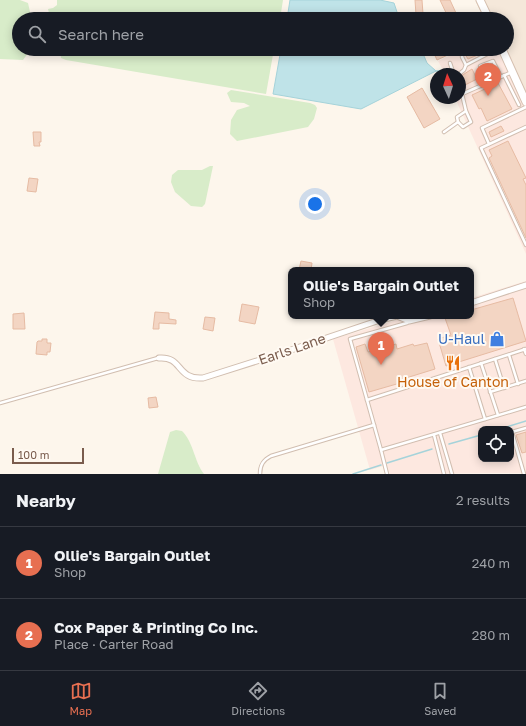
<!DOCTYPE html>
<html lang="en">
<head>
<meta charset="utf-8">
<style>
  body { margin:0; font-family:"Golos Text",sans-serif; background:#20242c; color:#f1f3f6 }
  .controls { position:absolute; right:12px; bottom:12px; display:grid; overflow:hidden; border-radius:8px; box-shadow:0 2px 10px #0003 }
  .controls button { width:36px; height:36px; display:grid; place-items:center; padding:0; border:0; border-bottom:1px solid #363941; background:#171b24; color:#f1f3f6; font:20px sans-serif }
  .compass { position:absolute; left:430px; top:68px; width:36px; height:36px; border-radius:50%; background:#171b24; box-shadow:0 2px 10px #0003; rotate:356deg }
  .scale { position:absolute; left:12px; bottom:10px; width:72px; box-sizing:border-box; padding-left:4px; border:2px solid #7a5c4d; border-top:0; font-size:11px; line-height:14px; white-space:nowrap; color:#7a5c4d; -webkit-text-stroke:3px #fffaf3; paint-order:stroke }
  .you { position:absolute; left:315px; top:204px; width:14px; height:14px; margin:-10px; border:3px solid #fff; border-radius:50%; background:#1a73e8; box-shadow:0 0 0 6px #1a73e833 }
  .badge { display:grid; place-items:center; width:26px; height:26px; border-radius:50%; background:#e76f51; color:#fff; font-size:13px; font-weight:700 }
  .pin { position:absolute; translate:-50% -33px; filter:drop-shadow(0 1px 2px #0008) }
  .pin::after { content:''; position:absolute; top:21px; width:14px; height:12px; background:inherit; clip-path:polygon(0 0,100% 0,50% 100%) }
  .popup { position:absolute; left:288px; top:267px; width:186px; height:52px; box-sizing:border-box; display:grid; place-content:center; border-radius:8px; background:#171b24; filter:drop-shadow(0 1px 3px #0005); font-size:13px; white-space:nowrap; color:#9ea1a6 }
  .popup b { font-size:15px; color:#f1f3f6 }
  .popup::after { content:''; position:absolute; left:50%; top:100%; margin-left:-8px; border:8px solid transparent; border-top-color:#171b24 }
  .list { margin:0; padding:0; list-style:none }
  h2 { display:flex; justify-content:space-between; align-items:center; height:52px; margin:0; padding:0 16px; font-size:17px }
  h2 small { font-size:13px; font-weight:400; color:#9ea1a6 }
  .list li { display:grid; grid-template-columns:26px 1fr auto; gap:12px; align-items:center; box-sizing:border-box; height:72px; padding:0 16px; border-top:1px solid #363941 }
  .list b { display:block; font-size:15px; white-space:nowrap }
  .list p { margin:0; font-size:13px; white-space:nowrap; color:#9ea1a6 }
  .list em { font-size:13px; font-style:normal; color:#9ea1a6 }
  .icon { flex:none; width:22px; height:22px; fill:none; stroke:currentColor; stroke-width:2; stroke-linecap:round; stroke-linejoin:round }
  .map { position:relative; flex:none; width:526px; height:474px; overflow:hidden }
  .search { position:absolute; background:#171b24; box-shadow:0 2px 10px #0003; left:12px; right:12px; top:12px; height:44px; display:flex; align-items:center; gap:10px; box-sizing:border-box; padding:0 14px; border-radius:22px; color:#9ea1a6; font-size:15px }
  .sheet { height:196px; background:#171b24 }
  nav { display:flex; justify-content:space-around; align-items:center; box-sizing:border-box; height:56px; border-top:1px solid #363941; background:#171b24; font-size:11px; color:#9ea1a6 }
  nav a { display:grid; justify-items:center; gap:2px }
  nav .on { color:#e76f51 }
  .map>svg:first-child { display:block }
  .residential { fill:#f5e8da }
  .commercial { fill:#fde8e0; fill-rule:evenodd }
  .green { fill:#d8ecc9 }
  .water { fill:#bfe3e8; stroke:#a5d3da }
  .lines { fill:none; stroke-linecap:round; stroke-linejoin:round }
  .stream { stroke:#a5d3da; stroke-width:1.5 }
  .building { fill:#f3d5c3; stroke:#e6bba3 }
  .lane-casing { stroke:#d1beb0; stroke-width:4.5 }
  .street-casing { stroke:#d1beb0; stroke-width:7 }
  .secondary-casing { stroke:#d6c0b0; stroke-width:9 }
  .lane { stroke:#fff; stroke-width:2.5 }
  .street { stroke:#fff; stroke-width:5 }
  .secondary { stroke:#fff; stroke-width:7 }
  .labels { text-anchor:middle; stroke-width:4; stroke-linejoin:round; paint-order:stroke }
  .shop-label { font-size:14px; fill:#366cbe; stroke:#fffaf3; text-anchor:end }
  .street-label { font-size:14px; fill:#7a5c4d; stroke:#fffaf3 }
  .food-label { font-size:14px; fill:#c56008; stroke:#fffaf3 }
</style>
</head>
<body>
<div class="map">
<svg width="526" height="474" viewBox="0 0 526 474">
  <rect width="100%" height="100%" fill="#fdf6ec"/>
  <path class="residential" d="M 475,0 L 526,0 L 526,106 L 499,49 L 507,49 L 507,19 L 484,19 Z"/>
  <g class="commercial">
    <path d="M 461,49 L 497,49 L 526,110 L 526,254 L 455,98 L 460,98 L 460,74 L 445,74 L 438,61 L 461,50 Z"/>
    <path d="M 526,281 L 526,473 L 390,474 L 387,465 L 370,470 L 333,339 L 410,316 L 471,316 L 471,298 ZM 481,429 L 511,429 L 511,459 L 481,459 Z"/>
  </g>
  <g class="green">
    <path d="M 0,0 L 20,0 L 28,3 L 30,12 L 27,19 L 19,19 L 19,49 L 28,49 L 28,53 L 23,60 L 0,59 Z"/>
    <path d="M 57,0 L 283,0 L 280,19 L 58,19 L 57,17 L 49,13 L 48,9 L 53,8 L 57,5 Z"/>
    <path d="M 60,49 L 274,49 L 266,94 L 66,60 L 61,58 Z"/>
    <path d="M 231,90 L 310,103 L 315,105 L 317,108 L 314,119 L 308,127 L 237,141 L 230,134 L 231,120 L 237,110 L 250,106 L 244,103 L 231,102 L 227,93 Z"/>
    <path d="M 210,166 L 213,166 L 205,204 L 202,207 L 191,206 L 175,192 L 171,182 L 172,175 L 178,170 L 202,170 Z"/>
    <path d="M 176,430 L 182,431 C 194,443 194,461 204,474 L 158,474 L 170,432 Z"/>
  </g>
  <g class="water">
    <path d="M 290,0 L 380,0 L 394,3 L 398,15 L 405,13 L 408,15 L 409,19 L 287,19 Z"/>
    <path d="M 281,49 L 421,49 L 427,63 L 436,71 L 361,109 L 355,108 L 273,94 Z"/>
  </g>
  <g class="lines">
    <g class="stream">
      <path d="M 436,71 L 442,71"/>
      <path d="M 500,429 L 526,421"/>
      <path d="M 449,444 L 481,435"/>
      <path d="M 387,463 L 432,449"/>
      <path d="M 353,474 L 381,465"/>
    </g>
  </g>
  <g class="building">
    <path d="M 415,0 L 422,0 L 423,14 L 416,15 Z"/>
    <path d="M 440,0 L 450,0 L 456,13 L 448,17 Z"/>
    <path d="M 432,49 L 448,49 L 450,54 L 437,60 Z"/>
    <path d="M 467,49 L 483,49 L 485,52 L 468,59 L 465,54 L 469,53 Z"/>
    <path d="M 472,69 L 477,79 L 465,85 L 461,76 Z"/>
    <path d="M 498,83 L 512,109 L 487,121 L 481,108 L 479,109 L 472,95 Z"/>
    <path d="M 422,88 L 440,119 L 424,128 L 407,97 Z"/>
    <path d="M 501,126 L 504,131 L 491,137 L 489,132 Z"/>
    <path d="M 33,132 L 41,132 L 41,142 L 39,142 L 40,146 L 34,146 Z"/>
    <path d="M 508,141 L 526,178 L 523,179 L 526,185 L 526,238 L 489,158 L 492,156 L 489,150 Z"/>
    <path d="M 29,178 L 38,179 L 36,192 L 27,191 Z"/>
    <path d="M 301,261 L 312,263 L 311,270 L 299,270 Z"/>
    <path d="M 513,298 L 526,341 L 446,366 L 438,339 L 451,335 L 445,318 L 453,316 L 471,316 L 471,310 Z"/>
    <path d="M 242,304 L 259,307 L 255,324 L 239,321 Z"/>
    <path d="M 155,312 L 169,313 L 169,319 L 176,320 L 176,324 L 159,323 L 159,329 L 153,329 Z"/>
    <path d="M 24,313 L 25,329 L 13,329 L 13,314 Z"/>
    <path d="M 205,317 L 215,318 L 213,331 L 203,329 Z"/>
    <path d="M 42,339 L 47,339 L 47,343 L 51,343 L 50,352 L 47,352 L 47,355 L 36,354 L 37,342 L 38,341 L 42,341 Z"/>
    <path d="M 427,343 L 435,369 L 406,378 L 407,381 L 369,392 L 356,347 L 365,344 L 368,352 L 396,344 L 397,349 L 413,344 L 414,346 Z"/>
    <path d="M 156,397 L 158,407 L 149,408 L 148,398 Z"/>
    <path d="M 526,432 L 526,452 L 522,453 L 516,435 Z"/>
  </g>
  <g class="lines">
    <g class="lane-casing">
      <g id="lane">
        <path d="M 463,49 L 462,57 L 466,65 L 497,49"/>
        <path d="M 450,63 L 453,72 L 456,74"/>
        <path d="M 459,74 L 464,70 L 466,65"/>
        <path d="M 504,75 L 519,105"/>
        <path d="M 460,82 L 464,93"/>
        <path d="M 487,83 L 480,66 L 493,61 L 501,77"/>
        <path d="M 458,122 L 457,117 L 466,111"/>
        <path d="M 526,127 L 481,148 L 526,245"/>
        <path d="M 444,132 L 458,122 L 463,127 L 471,122 L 466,111 L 462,94 L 512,72"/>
        <path d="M 489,144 L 482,128 L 526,107"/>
        <path d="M 409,321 L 407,323 L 350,339 L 381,450 L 526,407"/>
        <path d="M 524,349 L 526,354"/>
        <path d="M 509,355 L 518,384"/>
        <path d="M 495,359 L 504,388"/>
        <path d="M 481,363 L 498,415"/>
        <path d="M 469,367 L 485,419"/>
        <path d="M 490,392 L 526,381"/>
        <path d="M 367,400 L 526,349"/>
        <path d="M 0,403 L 158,358"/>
        <path d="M 440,433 L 452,474"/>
        <path d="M 434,435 L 444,474"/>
        <path d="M 381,450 L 387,474"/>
        <path d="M 260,474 C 260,465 263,460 271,456 L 374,425"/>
        <path d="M 524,474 L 512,432 L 526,428"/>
      </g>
    </g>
    <g class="street-casing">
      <g id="street">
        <path d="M 471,303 L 526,285"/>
        <path d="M 159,358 C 183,356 176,380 203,378 L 282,353 L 380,320 L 397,316 L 409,321 L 430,316"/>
      </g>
    </g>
    <g class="secondary-casing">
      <g id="secondary">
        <path d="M 480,0 L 489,19"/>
        <path d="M 502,49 L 526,102"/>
      </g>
    </g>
    <use href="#lane" class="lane"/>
    <use href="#street" class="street"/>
    <use href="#secondary" class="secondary"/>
  </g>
  <defs>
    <g id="shop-bare" transform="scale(1.2)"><path d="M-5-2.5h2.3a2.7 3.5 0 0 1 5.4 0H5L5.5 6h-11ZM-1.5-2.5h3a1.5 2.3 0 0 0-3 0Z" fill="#3f7fe0" stroke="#fffaf3" stroke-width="2.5" paint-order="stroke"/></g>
    <g id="restaurant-bare" transform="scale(1.2)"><path d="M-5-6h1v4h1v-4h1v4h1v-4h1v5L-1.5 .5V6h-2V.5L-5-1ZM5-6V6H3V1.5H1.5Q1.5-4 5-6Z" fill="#e8710a" stroke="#fffaf3" stroke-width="2.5" paint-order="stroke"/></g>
  </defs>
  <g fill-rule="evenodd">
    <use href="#shop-bare" x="497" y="339"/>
    <use href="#restaurant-bare" x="453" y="363"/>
  </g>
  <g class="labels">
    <g class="shop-label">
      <text x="485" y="344">U-Haul</text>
    </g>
    <g class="street-label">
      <text transform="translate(292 349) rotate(-19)" y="5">Earls Lane</text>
    </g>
    <g class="food-label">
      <text x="453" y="387">House of Canton</text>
    </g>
  </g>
</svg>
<div class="controls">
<button><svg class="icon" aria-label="locate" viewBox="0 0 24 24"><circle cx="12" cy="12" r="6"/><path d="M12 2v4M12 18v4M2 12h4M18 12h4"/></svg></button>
</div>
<svg class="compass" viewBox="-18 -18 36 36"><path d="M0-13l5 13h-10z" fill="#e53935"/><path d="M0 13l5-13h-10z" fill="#9ea1a6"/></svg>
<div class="scale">100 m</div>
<div class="you"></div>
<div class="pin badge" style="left:381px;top:365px">1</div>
<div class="popup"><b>Ollie's Bargain Outlet</b>Shop</div>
<div class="pin badge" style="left:488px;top:96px">2</div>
<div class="search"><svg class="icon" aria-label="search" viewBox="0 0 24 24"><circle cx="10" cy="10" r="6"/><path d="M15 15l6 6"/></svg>Search here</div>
</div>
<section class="sheet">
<h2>Nearby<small>2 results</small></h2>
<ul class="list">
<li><span class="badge">1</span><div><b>Ollie's Bargain Outlet</b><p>Shop</p></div><em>240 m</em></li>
<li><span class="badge">2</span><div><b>Cox Paper &amp; Printing Co Inc.</b><p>Place · Carter Road</p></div><em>280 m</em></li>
</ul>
</section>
<nav>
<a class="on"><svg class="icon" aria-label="map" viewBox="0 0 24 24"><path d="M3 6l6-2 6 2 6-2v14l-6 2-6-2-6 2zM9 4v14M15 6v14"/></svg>Map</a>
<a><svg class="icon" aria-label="directions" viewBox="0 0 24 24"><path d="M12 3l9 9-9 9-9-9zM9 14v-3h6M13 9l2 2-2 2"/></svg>Directions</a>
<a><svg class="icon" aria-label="saved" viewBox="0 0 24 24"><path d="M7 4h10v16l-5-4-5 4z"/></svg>Saved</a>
</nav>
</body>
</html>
